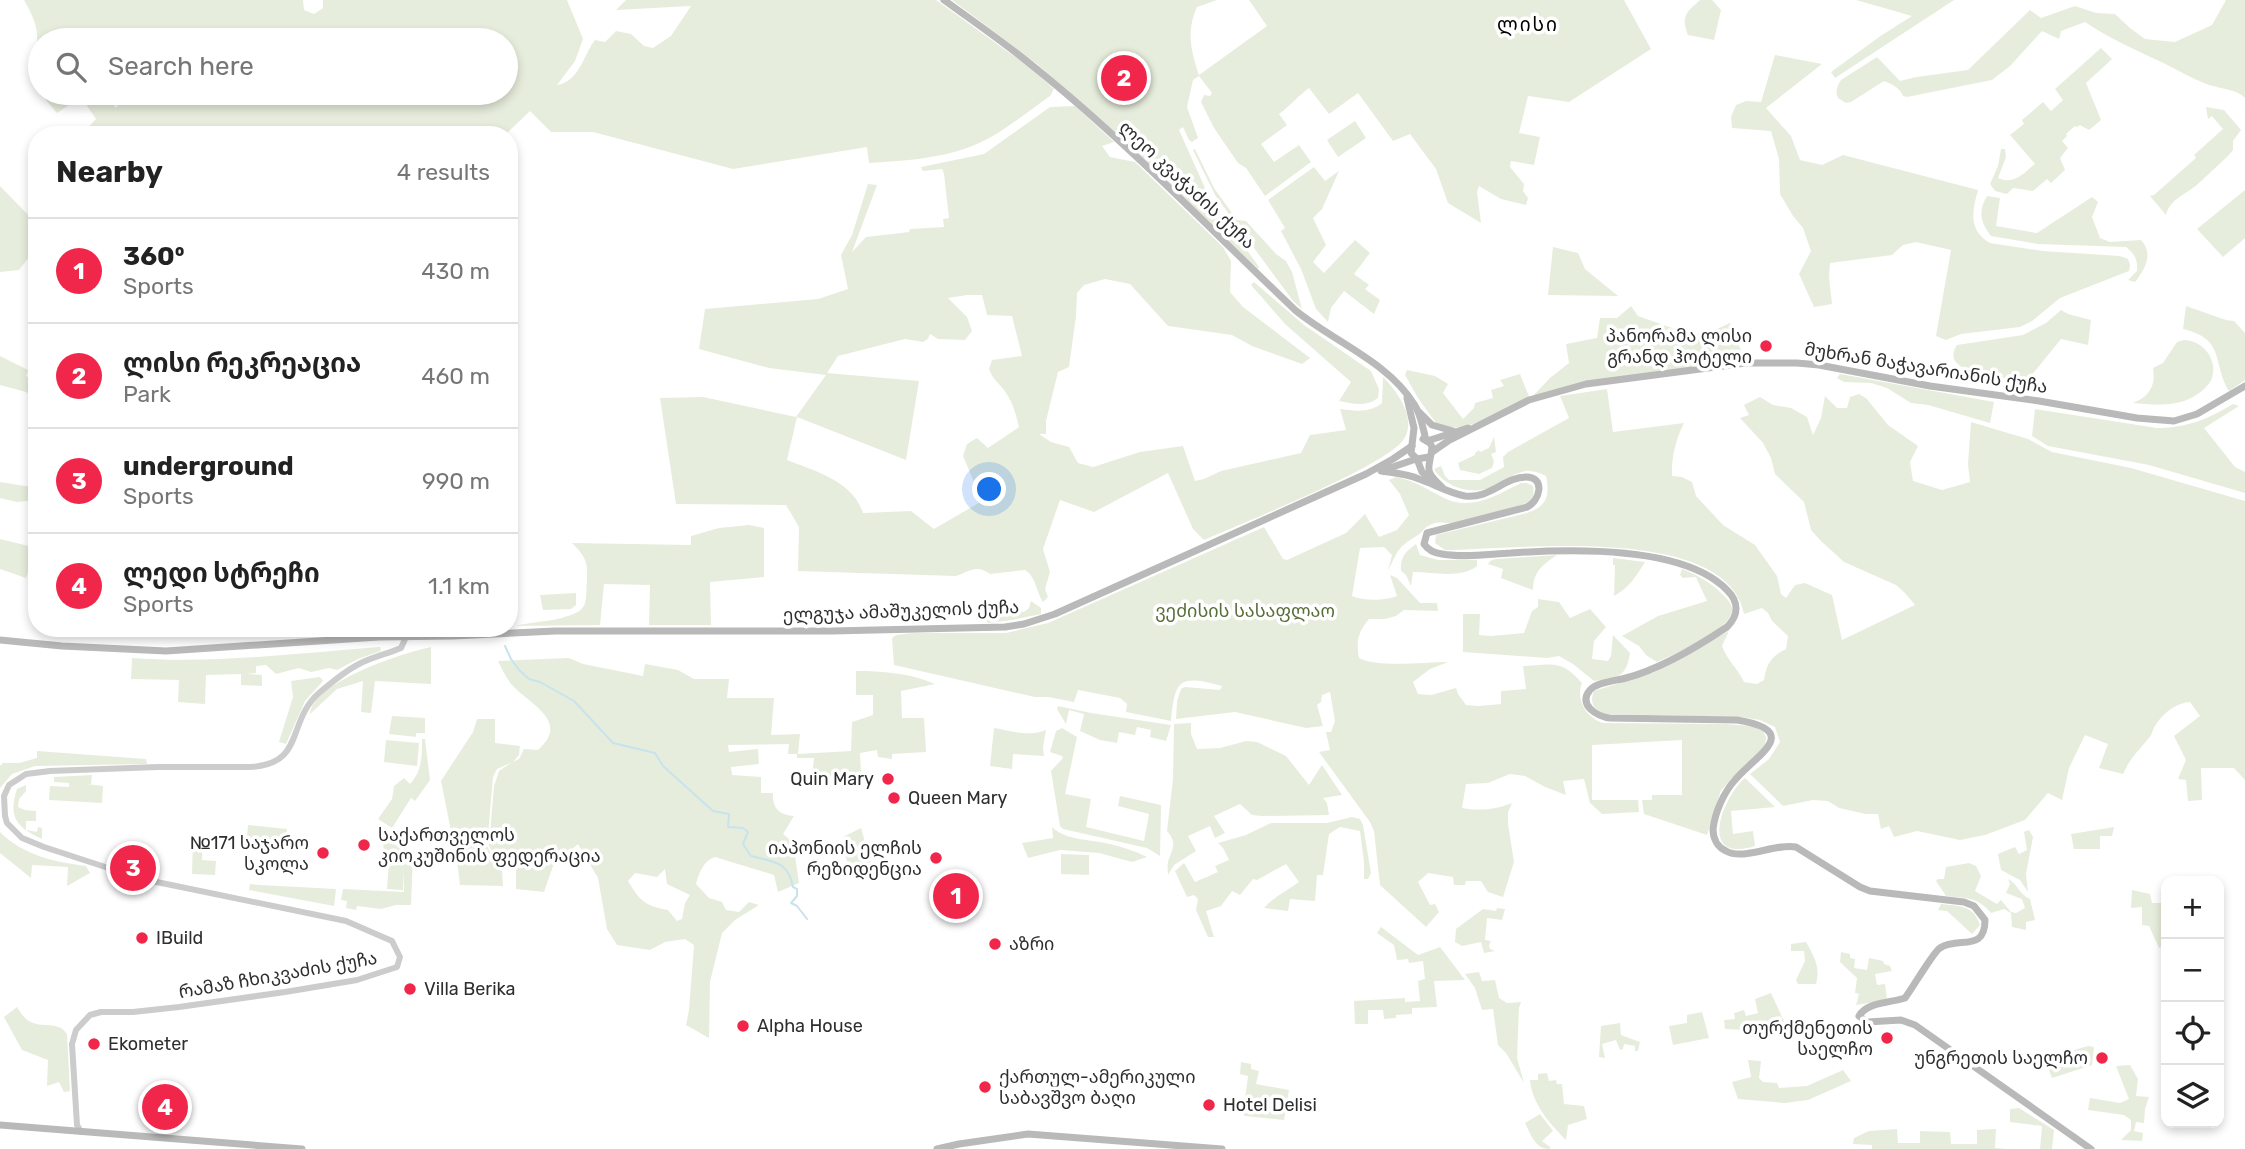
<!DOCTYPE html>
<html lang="en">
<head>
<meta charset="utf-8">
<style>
  body { margin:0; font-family:Rubik,"Noto Sans Georgian",sans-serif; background:#f2f2f2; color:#222 }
  .controls { position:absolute; right:21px; bottom:21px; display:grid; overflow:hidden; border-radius:14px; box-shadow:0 4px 10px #0003 }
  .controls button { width:63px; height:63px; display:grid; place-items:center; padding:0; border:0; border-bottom:2px solid #e0e0e0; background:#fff; color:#222; font:35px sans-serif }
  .you { position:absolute; left:990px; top:490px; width:24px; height:24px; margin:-18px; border:5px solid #fff; border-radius:50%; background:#1a73e8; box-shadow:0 0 0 10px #1a73e833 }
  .badge { display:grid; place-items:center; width:46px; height:46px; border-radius:50%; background:#f0274a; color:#fff; font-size:23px; font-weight:700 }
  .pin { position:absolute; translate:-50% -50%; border:4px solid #fff; box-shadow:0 2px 7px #0006 }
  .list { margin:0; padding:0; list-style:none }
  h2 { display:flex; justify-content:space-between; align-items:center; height:91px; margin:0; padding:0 28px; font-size:30px }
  h2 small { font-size:23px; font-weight:400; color:#767676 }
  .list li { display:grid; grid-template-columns:46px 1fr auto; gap:21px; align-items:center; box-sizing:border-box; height:105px; padding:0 28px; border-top:2px solid #e0e0e0 }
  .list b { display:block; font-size:26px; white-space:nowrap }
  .list p { margin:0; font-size:23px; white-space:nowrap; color:#767676 }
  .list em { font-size:23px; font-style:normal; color:#767676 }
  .icon { flex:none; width:38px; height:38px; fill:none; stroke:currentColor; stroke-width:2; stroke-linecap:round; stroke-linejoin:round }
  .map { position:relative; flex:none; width:2245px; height:1149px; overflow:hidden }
  .search { position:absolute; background:#fff; box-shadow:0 4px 10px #0003; left:28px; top:28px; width:490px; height:77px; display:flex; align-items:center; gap:18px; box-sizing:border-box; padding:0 24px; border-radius:38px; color:#767676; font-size:26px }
  .panel { position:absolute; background:#fff; box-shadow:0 4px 10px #0003; left:28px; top:126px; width:490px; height:511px; border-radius:28px }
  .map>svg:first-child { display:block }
  .green { fill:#e7eddc; fill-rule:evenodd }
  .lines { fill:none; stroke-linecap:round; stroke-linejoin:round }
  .stream { stroke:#c7e3ee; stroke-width:2 }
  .tertiary { stroke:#ccc; stroke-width:6 }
  .secondary { stroke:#b9b9b9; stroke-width:7 }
  .poi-dot { fill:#f0274a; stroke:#fff; stroke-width:2.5 }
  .labels { text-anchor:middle; stroke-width:7; stroke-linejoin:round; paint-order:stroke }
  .street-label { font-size:18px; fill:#2f2f2f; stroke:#fff }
  .poi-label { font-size:18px; fill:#2f2f2f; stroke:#fff; text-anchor:start }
  .park-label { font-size:18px; fill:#576e39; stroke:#fff }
  .neighbourhood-label { font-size:19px; letter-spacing:2px; fill:#000; stroke:#fff }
</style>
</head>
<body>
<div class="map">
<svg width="2245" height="1149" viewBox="0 0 2245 1149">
  <rect width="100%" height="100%" fill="#fff"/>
  <g class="green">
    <path d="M 24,0 L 303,0 L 304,10 L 314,14 L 323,8 L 323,0 L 567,0 L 583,39 L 575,61 L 557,85 C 579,82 584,54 595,40 L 605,42 L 616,31 L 631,34 L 644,46 L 653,48 L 671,36 L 691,6 L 616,10 L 626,0 L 936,0 L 1032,69 L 1054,89 L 1050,96 C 1024,114 997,138 967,148 C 936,159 901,161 869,163 L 867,147 L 733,169 L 593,132 L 551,132 L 530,111 L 505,135 L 81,135 L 96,119 L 81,97 L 57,113 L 46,100 L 45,93 L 110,93 L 115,108 L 118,106 L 112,93 L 506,93 L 506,40 L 40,40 L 40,70 L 36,72 C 36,37 43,33 24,0 Z"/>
    <path d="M 952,0 L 1217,0 L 1197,7 C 1186,31 1191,51 1199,75 L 1267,26 L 1249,0 L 1624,0 L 1651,49 L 1569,102 L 1528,96 L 1519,133 L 1540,137 L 1534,165 L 1511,161 L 1510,167 L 1524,184 L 1523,191 L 1528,198 L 1526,205 L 1501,199 L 1479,186 L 1477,192 L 1481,223 L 1448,203 L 1436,169 L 1410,134 L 1393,141 L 1358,93 L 1329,114 L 1309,88 C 1298,96 1291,105 1279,114 L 1287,125 L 1261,144 L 1274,162 L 1299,145 L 1311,162 L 1265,196 L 1246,168 L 1238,163 L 1214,128 L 1201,102 L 1204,95 L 1210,96 L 1212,93 L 1199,76 L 1193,80 L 1187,107 L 1198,138 L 1192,142 L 1189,140 L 1183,127 L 1179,130 L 1210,199 L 1259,267 L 1258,269 L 1082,103 L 1037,64 Z"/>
    <path d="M 1700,0 L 1712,0 L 1721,10 L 1714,40 L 1688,35 C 1681,15 1686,13 1700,0 Z"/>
    <path d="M 1856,0 L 1954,0 L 1835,78 L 1831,72 L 1882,35 L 1912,16 Z"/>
    <path d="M 2226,0 L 2245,0 L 2245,98 C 2237,89 2221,89 2209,85 C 2191,78 2176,69 2159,61 C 2133,49 2109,38 2085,22 L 2061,31 L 2059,39 L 2042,31 L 2010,66 L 1992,80 L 1907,97 L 1903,96 C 1900,88 1892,84 1884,81 L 1851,102 L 1846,103 L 1838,98 C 1835,92 1837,86 1841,80 L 1877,57 L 1900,81 L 1916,77 L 1968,70 L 2030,10 L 2041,18 L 2075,6 L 2096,13 L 2115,14 L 2130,28 L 2145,39 L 2175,42 L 2212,25 Z"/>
    <path d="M 2101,48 L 2112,59 L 2086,83 L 2101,120 L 2089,130 L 2080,125 L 2077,127 L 2075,126 L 2066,134 L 2067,136 L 2062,141 L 2068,148 L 2060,158 L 2065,170 L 2051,183 L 2047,179 L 2033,191 L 2013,188 L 2007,194 L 1995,191 L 1990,184 L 1998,166 L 2001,149 L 2005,149 L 2006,157 L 1998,178 C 2014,185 2023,174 2035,164 L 2010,135 L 2024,124 L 2022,120 L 2043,102 L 2051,111 L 2063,100 L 2055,89 Z"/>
    <path d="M 1775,55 L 1822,64 L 1766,108 L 1791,136 L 1800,160 L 1822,165 L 1843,155 L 1978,190 C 1972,212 1968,230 1990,243 L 2043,251 L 2120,256 L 2128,259 L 2130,265 L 2129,271 L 2060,298 L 2032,321 L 2020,327 L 1961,334 L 1946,340 L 1936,336 L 1951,250 L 1916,242 L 1903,245 L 1892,255 L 1830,263 L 1829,277 L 1832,304 L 1814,307 L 1799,274 L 1811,251 L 1803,228 L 1793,216 L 1780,194 L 1779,159 L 1771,131 L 1732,128 L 1731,117 L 1736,105 L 1746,101 L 1761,102 Z"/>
    <path d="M 1075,106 L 1114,142 L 1102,146 L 1110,157 L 1135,162 L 1223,247 L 1231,261 L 1230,292 L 1243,307 L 1310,358 L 1302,364 L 1252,346 L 1232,335 L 1168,326 L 1130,284 L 1105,279 L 1084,285 L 1077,293 L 1076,316 L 1069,367 L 1058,372 L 1046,421 L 1046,434 L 1039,434 L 1051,442 L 1069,447 L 1078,463 L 1093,467 L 1140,452 L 1183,446 L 1195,481 L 1204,479 L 1221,471 L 1301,453 L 1310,435 L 1346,430 L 1340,409 C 1355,411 1370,413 1382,403 L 1383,377 C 1397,391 1417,418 1404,439 C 1387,466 1240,524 1204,540 L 1193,529 L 1168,473 L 1094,512 L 1060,500 L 1043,549 L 1050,572 L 1045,589 L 1048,597 L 1043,602 C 1036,591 1036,577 1025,570 L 990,574 C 977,564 970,571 956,576 L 798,571 L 799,527 L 786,505 L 676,504 L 660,398 L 703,397 L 796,417 L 826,375 L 769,368 L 699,349 L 705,309 L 818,299 L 848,289 L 841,255 L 852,235 L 868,184 L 877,185 L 852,252 L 866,237 L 909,232 L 910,229 L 944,227 L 943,219 L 949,218 L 944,174 L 942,169 L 923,171 L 921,167 L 984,154 L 1050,107 ZM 967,295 L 982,295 L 987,315 L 1012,316 L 1022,356 L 992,360 L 989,369 C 994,382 999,382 1006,393 C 1013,403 1016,415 1019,427 L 988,448 L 977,438 L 967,444 L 963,456 L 982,501 L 934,529 L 911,511 L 863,513 C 853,481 815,471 787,460 L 797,417 L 906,460 L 919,381 L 827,373 L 838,356 L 905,339 L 923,342 L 928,339 L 930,334 L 938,339 L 965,340 L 972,331 L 967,317 L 948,298 Z"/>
    <path d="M 2206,107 L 2224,110 L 2241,130 L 2233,141 L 2233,150 L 2229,155 C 2219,164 2209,174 2199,183 C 2188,194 2170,198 2166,215 L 2150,196 L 2154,195 L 2196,158 L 2194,155 L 2223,129 L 2212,116 L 2208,119 Z"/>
    <path d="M 1355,121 L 1366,138 L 1338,157 L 1327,140 Z"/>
    <path d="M 1195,149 L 1214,188 L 1237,220 L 1246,221 L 1276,254 L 1286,261 L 1292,272 L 1302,309 L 1293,301 L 1215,195 L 1193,150 Z"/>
    <path d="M 1314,167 L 1325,181 L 1339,171 L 1322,209 L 1313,218 L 1326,245 L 1313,262 L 1324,273 L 1355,240 L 1370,253 L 1354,274 L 1369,285 L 1365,289 L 1380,300 L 1374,314 L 1344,291 L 1331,308 L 1328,322 L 1316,309 L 1301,269 L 1281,231 L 1285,228 L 1268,200 Z"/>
    <path d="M 0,186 L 37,224 L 37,247 L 19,270 L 0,272 Z"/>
    <path d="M 2245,190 L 2245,238 L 2223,257 L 2197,229 Z"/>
    <path d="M 1987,196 L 2000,198 L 1996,226 L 2037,233 L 2092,197 L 2098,202 L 2092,217 L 2100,238 L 2110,242 L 2141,240 C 2154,254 2145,269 2135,282 L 2128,280 L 2137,271 C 2138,260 2135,254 2126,247 L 2038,244 L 1991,236 C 1980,222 1978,211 1987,196 Z"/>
    <path d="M 1553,247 L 1578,253 L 1585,269 L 1618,296 L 1548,295 Z"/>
    <path d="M 1254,282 L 1304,325 L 1371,371 L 1379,389 L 1378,398 C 1366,407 1353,404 1339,401 L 1351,382 L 1285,324 L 1251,285 Z"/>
    <path d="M 1631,306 L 1638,316 L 1689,334 L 1708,333 L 1730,323 L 1746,363 C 1675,372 1597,375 1529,400 C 1498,411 1474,432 1439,427 L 1418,398 L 1405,375 L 1407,370 L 1435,376 L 1448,384 L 1443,393 L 1463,419 L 1474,408 L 1475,403 L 1493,398 L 1491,390 L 1504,386 L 1500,380 L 1520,374 L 1530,399 L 1550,378 L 1569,363 L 1566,344 L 1597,338 L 1600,318 L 1617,318 Z"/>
    <path d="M 2186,306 L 2226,320 L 2234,321 L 2245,333 L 2245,380 L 2229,391 C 2212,363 2226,339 2183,329 Z"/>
    <path d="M 2061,310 L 2068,314 L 2091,320 L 2088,345 L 2061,339 L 2023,386 L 2022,394 L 2020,381 C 2005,376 1937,375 1957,345 L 2023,335 L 2046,323 Z"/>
    <path d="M 2184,340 C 2203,340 2218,360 2212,378 C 2210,385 2199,394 2193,397 C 2175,407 2152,405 2133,403 C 2149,397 2156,386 2153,368 L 2163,363 L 2177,342 Z"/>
    <path d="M 0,356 L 28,370 L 26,376 L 37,383 L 37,401 L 26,392 L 0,385 Z"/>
    <path d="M 1840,374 L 1994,402 L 1990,423 L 1928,405 L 1911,403 L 1887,388 L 1871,383 L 1844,382 L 1837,378 Z"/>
    <path d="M 1607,389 L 1613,432 L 1684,423 C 1676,439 1671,458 1672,476 L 1682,477 L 1692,482 L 1696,496 L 1723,525 L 1755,545 L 1777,576 L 1781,594 L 1786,598 L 1795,585 L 1805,583 L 1832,595 L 1842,640 L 1915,605 L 1905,593 L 1896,585 L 1844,562 L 1821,541 L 1811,530 L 1804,502 L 1775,474 L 1771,458 L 1763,443 L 1740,418 L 1749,415 L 1744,405 L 1760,397 L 1773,405 L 1791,408 L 1807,417 L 1813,435 L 1821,418 L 1825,396 L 1837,408 L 1847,408 L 1850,397 L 1859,394 L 1866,398 L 1888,425 L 1918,446 L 1910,462 L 1913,481 L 1942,490 L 1970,482 L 1968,464 L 1971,422 L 2028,439 L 2052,452 L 2131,468 L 2245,501 L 2245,780 L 2234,768 L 2201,768 L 2202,800 L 2188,801 L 2186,780 L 2178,779 L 2186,760 L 2174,736 L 2200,716 L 2190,702 C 2175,703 2161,715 2154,728 C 2152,731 2152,735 2149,738 C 2137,753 2132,755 2123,774 L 2099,768 L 2108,744 L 2085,735 L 2069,768 L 2062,800 L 2048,793 L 2025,820 L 1985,835 L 1960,840 L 1917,831 L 1894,837 L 1889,826 L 1881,829 L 1878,814 L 1866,814 L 1839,808 L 1828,801 L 1813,800 L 1783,806 L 1750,774 L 1769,759 L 1780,742 L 1775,727 L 1760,720 L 1741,717 L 1605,714 C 1594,710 1589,703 1594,691 L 1655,672 L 1729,631 L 1722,646 C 1727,660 1738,669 1744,682 L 1757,684 L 1764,680 C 1766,665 1771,656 1786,649 L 1788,636 L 1772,621 L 1768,613 L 1762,608 L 1744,614 C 1726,522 1513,550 1445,550 L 1435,543 L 1436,535 L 1527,513 C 1547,506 1550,496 1546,476 C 1539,473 1532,470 1525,471 C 1512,474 1501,484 1489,488 C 1469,495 1444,486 1434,469 L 1441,466 L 1445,476 L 1449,480 L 1480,480 L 1504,467 L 1503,457 L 1508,452 L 1569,418 L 1560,396 Z"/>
    <path d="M 2233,404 L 2239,406 L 2204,428 L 2235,467 L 2245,472 L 2245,493 L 2149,465 L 2048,446 L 2032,436 L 2035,409 L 2157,428 C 2187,428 2208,419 2233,404 Z"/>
    <path d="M 1494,437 L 1496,452 L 1491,454 L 1494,461 L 1492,468 L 1479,474 L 1460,470 L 1458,463 L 1475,455 L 1475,453 L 1479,450 L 1480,452 L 1489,448 Z"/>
    <path d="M 1396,477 C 1415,481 1425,488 1442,497 C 1470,512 1495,496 1521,483 L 1527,483 L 1533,486 C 1534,491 1534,497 1529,501 C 1520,508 1465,522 1451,523 C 1444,523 1437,521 1430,525 C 1424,527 1423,532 1418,535 C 1397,548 1399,549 1388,571 L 1392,555 L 1384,547 L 1360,548 L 1352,596 C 1364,601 1384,601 1397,596 L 1390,575 L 1397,578 L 1420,603 L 1437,603 L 1438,611 L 1404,610 L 1396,616 L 1385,619 L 1369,619 C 1358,632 1356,641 1359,658 C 1376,668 1426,662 1448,662 L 1430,669 L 1413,682 L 1418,694 L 1431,695 L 1456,688 L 1458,694 L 1466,705 L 1479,706 L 1501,704 L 1501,691 L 1526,689 L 1523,666 C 1554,665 1560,659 1582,683 C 1575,700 1587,718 1603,723 L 1726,724 L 1752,726 L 1763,731 L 1766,737 L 1765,746 L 1721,790 L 1707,835 L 1644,814 L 1642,800 L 1652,800 L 1652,795 L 1682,795 L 1682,740 L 1592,745 L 1592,800 L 1638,800 L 1639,812 L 1602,814 L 1590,803 L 1584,779 L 1563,781 L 1566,795 L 1545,787 L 1525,776 L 1510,774 L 1488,783 L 1466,784 L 1462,808 C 1479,811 1495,810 1512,803 L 1508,812 L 1508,824 L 1514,862 L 1503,897 L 1488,892 L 1481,881 L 1466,881 L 1465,885 L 1454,885 L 1453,877 L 1428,873 L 1418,882 L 1430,905 L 1435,904 L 1439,912 L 1426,927 L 1380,885 L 1374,831 L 1370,822 L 1319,752 L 1330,750 L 1326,732 L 1331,732 L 1335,721 L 1330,692 L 1322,695 L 1321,702 L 1317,705 L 1323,726 L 1306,728 L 1235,712 L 1176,719 L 1177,701 L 1181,689 L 1185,687 L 1220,690 L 1222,686 C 1180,675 1175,678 1171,721 L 1126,712 L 1127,704 L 1120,698 L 1078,690 L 1074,702 L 1048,697 L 1035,697 L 894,665 L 892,638 L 896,635 L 913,633 L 1006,633 L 1048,623 L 1264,527 L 1283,559 L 1287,560 L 1346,533 L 1365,514 L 1379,537 L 1397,530 L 1409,515 L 1400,494 L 1389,480 Z"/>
    <path d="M 0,482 L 25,486 L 37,486 L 37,500 L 17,502 L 0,498 Z"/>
    <path d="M 749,525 L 764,528 L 764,577 L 710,582 L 711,625 L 649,625 L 650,585 L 604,584 L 600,625 L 516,626 C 532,621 581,621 585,603 C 587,597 586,588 587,581 C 588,562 586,557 572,543 L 691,545 L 691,536 L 719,528 Z"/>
    <path d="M 0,539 L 37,548 L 37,572 L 29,570 L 26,578 L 0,569 Z"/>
    <path d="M 1416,544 L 1420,555 L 1438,560 L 1477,560 L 1477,566 C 1461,579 1432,572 1413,572 L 1411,586 L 1406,575 L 1401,571 C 1400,557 1405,552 1416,544 Z"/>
    <path d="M 1557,555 C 1542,565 1533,572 1533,590 L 1501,578 L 1503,569 L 1488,564 L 1490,561 L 1496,559 Z"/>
    <path d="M 1613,558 L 1645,562 C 1637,575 1629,588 1614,596 L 1615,565 L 1613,565 Z"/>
    <path d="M 1682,569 C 1697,575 1708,581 1720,592 C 1725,597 1731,601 1732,609 C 1733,630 1674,654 1657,662 L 1646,655 L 1639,646 L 1622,636 L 1658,616 L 1707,601 L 1696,577 L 1683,578 L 1680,575 Z"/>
    <path d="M 576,593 L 576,605 L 571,609 L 543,610 L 540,595 Z"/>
    <path d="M 1538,599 L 1559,602 L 1570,618 L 1590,609 L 1606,627 L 1594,641 L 1592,659 L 1608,661 L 1611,656 L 1613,635 L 1630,653 C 1626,679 1617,677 1594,681 L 1573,664 L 1559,656 L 1547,658 L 1463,652 L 1463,614 L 1480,614 L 1479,635 L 1491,636 L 1524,633 L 1532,611 L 1538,607 Z"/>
    <path d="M 1031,601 L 1041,608 L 1041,614 L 1012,620 L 988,623 L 986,620 L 992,616 L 996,607 L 1024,612 L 1029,608 Z"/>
    <path d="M 380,647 L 381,651 L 358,659 L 337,670 L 329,668 L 311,672 L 299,668 L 276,674 L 266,665 L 256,666 L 256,673 L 247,674 L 262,675 L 262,686 L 241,685 L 241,674 L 206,675 L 205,704 L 178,702 L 179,680 L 131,679 L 132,658 C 214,664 298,653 380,647 Z"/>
    <path d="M 431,647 L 431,684 L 375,681 L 371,713 L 361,712 L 363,681 L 337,689 L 310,714 C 314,681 403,653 431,647 Z"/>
    <path d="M 569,658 L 583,664 L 643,676 L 645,664 L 678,670 L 694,679 L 729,679 L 727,698 L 774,698 L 771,735 L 800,734 L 798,754 L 851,751 L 852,722 L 873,715 L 873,695 L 856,695 L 856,671 C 882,671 910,673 935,684 L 901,691 L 902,718 L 924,718 L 926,752 L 892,754 L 892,759 L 878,757 L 877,750 L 860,753 L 861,773 L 812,779 L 814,758 L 797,758 L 797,754 L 788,754 L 789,744 L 728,745 L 729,752 L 758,749 L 759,764 L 731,767 L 732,775 L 761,777 L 761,793 L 773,793 C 772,808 779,815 794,816 L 783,834 L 793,842 L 799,883 L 778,892 L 774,875 L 715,857 C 703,861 699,873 696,884 L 709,898 L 722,902 L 726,910 L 739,912 L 749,902 L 759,905 L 735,920 L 722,933 L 710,982 L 709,1038 L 686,1025 L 689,1010 L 694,945 L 685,939 L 665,942 L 650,950 L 617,945 L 607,929 L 598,878 L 578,844 L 553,866 L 544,892 L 516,889 L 516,857 L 497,859 L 489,846 L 494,786 L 499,771 L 512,762 L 497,769 L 493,777 L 487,846 L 498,868 L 502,871 L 503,886 L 460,885 L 457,861 L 441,781 L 473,732 L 477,719 L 495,719 L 495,743 L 520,746 L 519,755 L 513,762 L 519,759 L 524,749 L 538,750 C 571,721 529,704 512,685 C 506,678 502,669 498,661 ZM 665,869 L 667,884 L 690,895 L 685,903 L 682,919 L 677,921 L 668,910 C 645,906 640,901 628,881 L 635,873 L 657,877 Z"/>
    <path d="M 320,677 L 323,681 L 305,701 L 286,744 L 279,742 L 293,697 L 291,681 Z"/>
    <path d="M 1058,706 L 1091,713 L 1171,725 L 1166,741 L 1150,737 L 1151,730 L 1137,727 L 1135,735 L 1119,732 L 1117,743 L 1100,740 L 1080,731 L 1084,714 L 1069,710 L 1066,724 L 1057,709 Z"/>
    <path d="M 392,716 L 425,718 L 425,733 L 416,733 L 416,737 L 389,734 Z"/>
    <path d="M 1191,723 L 1191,734 L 1197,749 L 1220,748 L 1246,741 L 1257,742 L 1286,756 L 1309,785 L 1322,765 L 1342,795 L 1323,798 L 1327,803 L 1329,815 L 1262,816 L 1252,815 L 1240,804 L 1214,816 L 1225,833 L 1215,838 L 1210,826 L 1188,836 L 1196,851 L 1174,865 L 1168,875 C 1168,871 1167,866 1168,862 C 1172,848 1178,844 1167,831 L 1173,779 L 1174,724 Z"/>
    <path d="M 994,728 C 1011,731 1030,737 1046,730 L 1043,747 L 1044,756 L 1013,754 L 1012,769 L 990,766 Z"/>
    <path d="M 1062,728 L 1077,737 L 1065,794 L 1091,799 L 1086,827 L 1144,841 L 1149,814 L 1118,806 L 1120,796 L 1161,805 L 1160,856 L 1147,848 L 1063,829 L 1060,826 L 1051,771 L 1063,758 L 1062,756 L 1050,752 L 1056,731 Z"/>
    <path d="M 422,739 L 425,739 L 430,780 L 415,801 L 411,798 L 392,828 L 378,819 L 392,799 L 394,786 L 404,778 L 410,784 C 422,771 422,757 422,739 Z"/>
    <path d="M 386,740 L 419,743 L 417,766 L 384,762 Z"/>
    <path d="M 37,751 L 146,759 L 147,764 L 35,766 L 12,774 L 0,788 L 0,766 L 3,763 L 19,763 L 37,758 Z"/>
    <path d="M 92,775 L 91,784 L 87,784 L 103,786 L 102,803 L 49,800 L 50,786 L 69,787 L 69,783 L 54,782 L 54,777 Z"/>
    <path d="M 1745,778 L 1775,807 L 1731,811 L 1733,834 L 1753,831 L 1755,846 C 1698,864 1721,799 1745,778 Z"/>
    <path d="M 26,785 L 26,791 L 19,799 L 18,807 L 25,810 L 36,811 L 36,821 L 26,821 L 26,830 L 37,832 L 38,827 L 42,828 L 42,839 C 16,827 8,817 17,789 Z"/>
    <path d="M 1352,817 L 1360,819 L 1363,825 L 1371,873 L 1368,879 L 1364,879 L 1364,862 L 1360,831 L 1340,827 L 1329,834 L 1323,875 L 1317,875 L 1315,901 L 1290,899 L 1288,911 L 1264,908 C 1273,897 1287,891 1299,882 L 1286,864 L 1257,880 L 1253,879 L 1240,895 L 1232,891 L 1221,906 L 1206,911 L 1214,937 L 1208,937 L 1196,910 L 1198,899 L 1194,895 L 1187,897 L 1175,871 L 1184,863 L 1195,882 L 1218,872 L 1215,866 L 1229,860 L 1223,848 L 1218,843 L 1246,835 L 1271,823 L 1327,823 Z"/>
    <path d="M 248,825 L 287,829 L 286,842 L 247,838 Z"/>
    <path d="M 1052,827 C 1066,841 1091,839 1110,844 C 1123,847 1135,851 1147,857 L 1132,862 L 1099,853 L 1060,850 L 1028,858 L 1022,843 L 1053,838 Z"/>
    <path d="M 2114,827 L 2112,836 L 2100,836 L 2100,849 L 2074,849 L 2071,834 Z"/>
    <path d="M 861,828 L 872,867 L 851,872 L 844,852 L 843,837 Z"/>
    <path d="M 2029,830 L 2033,837 L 2026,874 L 2028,892 L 2020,880 L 2001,870 L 1998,854 L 2015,847 L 2019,854 L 2027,850 L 2024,832 Z"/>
    <path d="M 0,832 C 23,855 54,862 86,866 L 90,873 L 67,886 L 68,867 L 32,865 L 31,878 L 0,853 Z"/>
    <path d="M 382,836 L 413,856 L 411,905 L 396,905 L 381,909 L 357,906 L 356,910 L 346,908 L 347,901 L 341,900 L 343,889 L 404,892 L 404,869 L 403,890 L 387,889 L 389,859 L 385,858 Z"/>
    <path d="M 193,839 L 203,839 L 202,860 L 216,861 L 215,875 L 192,874 Z"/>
    <path d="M 1061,854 L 1089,855 L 1089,875 L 1061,874 Z"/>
    <path d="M 1969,863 L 1976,866 L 1981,876 L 1975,891 L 1997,904 L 2001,900 L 2011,912 L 2016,913 L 2025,908 L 2022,899 L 2006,893 L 2010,884 L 2008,879 C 2018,884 2019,894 2030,899 L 2035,920 L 2026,922 L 2026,930 L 2012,927 L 2011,913 L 2004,909 L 1991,913 C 1978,897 1965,898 1946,896 L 1936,881 L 1938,879 L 1944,879 L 1946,867 Z"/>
    <path d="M 250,884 L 260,885 L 336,889 L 334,906 L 249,890 Z"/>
    <path d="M 2132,890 L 2150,894 L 2152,903 L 2163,903 L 2164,910 L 2166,910 L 2166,945 L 2159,948 L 2149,926 L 2142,925 L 2142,907 L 2131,908 Z"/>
    <path d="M 1941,904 C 1959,906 1974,905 1980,925 L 1972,934 L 1947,911 L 1938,910 Z"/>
    <path d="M 1497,908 L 1505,909 L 1502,920 L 1487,918 L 1485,940 L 1491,941 L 1489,945 L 1490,949 L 1495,951 L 1484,953 L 1481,942 L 1462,946 L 1455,942 L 1456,929 L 1483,909 L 1496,911 Z"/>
    <path d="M 1381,927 L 1418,955 L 1440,947 L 1465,980 L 1434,981 L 1437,1007 L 1412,1008 L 1412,1014 L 1396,1015 L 1396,1018 L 1384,1019 L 1383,1010 L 1368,1010 L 1368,1024 L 1355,1024 L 1354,1001 L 1405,998 L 1405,1002 L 1420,1001 L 1418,981 L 1425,979 L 1423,961 L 1409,963 L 1408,959 L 1397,960 L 1394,945 L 1377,933 Z"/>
    <path d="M 1806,942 C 1814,956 1821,968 1816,984 L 1798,984 L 1796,980 L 1805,961 L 1804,951 L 1791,951 L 1791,944 Z"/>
    <path d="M 1841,952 L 1850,954 L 1850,958 L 1855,959 L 1854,968 L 1867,970 L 1869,958 L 1883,961 L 1884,964 L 1890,966 L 1892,971 L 1875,974 L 1877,985 L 1885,984 L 1887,1000 L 1856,1005 L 1859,994 L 1855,993 L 1857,978 L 1840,962 Z"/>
    <path d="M 1479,972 L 1482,981 L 1495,980 L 1499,998 L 1507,1003 L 1521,1002 L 1519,1008 L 1517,1058 L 1524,1083 L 1506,1053 L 1498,1045 L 1493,1009 L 1482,1010 L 1475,988 L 1465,974 Z"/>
    <path d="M 1771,993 L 1789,1032 L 1788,1035 L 1782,1035 L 1782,1031 L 1768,1030 L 1767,1037 L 1747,1036 L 1746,1030 L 1725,1029 L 1724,1020 L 1735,1019 L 1734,1013 L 1744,1010 L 1746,1016 L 1758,1013 L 1755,999 Z"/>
    <path d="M 17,1007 C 20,1012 24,1018 29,1021 C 42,1029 58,1020 67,1034 L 70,1091 L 64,1092 L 59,1082 L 47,1086 L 48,1060 L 22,1050 L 4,1017 Z"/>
    <path d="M 1702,1012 L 1709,1038 L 1673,1045 L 1669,1026 L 1687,1023 L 1687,1015 Z"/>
    <path d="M 1620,1023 L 1621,1035 L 1640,1042 L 1638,1051 L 1635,1051 L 1635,1046 L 1624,1044 L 1623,1049 L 1620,1050 L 1616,1040 L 1602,1044 L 1605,1058 L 1599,1057 L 1601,1026 Z"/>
    <path d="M 2088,1046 L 2094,1047 L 2092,1065 L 2052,1078 L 2047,1065 L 2075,1056 L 2074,1050 Z"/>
    <path d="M 1748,1060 L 1761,1061 L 1759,1078 L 1763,1082 L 1777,1083 L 1779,1088 L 1807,1086 L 1843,1070 L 1851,1081 L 1808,1100 L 1785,1103 L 1738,1099 L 1732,1082 L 1751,1077 Z"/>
    <path d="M 1241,1062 L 1251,1064 L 1251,1069 L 1259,1071 L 1256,1084 L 1289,1090 L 1284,1120 L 1245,1116 L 1243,1114 L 1248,1076 L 1240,1074 Z"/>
    <path d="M 2130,1065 L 2138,1079 L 2136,1096 L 2149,1097 L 2145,1109 L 2144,1123 L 2136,1122 L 2134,1131 L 2143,1133 L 2142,1141 L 2121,1140 L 2131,1130 L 2131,1120 L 2124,1115 L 2088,1110 L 2090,1098 L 2120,1103 L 2129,1099 L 2116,1066 Z"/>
    <path d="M 1547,1073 L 1549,1081 L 1556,1080 L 1557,1084 L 1562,1084 L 1564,1104 L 1584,1106 L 1587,1119 L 1568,1125 L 1566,1140 C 1550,1124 1532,1104 1530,1080 L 1538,1080 L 1538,1074 Z"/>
    <path d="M 2019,1108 L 2054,1130 L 2052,1149 L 2040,1149 L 2042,1126 L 2010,1122 L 2010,1109 Z"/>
    <path d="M 1540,1114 L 1553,1131 L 1542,1141 L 1550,1147 L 1550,1149 C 1535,1149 1531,1135 1525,1123 Z"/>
    <path d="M 1897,1129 L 1898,1143 L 1920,1143 L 1920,1131 L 1950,1132 L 1951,1144 L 1977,1144 L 1977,1130 L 1996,1129 L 1995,1148 L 2006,1149 L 1872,1149 L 1872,1145 L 1853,1144 L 1854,1138 L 1869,1131 Z"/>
  </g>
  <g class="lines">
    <path class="stream" d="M 505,646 L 511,659 L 519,670 L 529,679 L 540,682 L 574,701 L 613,743 L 655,753 L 663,766 L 713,811 L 729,814 L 728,827 L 743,828 L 748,832 L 743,844 L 751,856 C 774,862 788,861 793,887 L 797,889 L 797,896 L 791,903 L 797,906 L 807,919"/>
    <g class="tertiary">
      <path d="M 139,878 L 44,847 L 22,838 L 7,823 L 5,816 L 4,796 L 9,785 L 26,774 L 50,771 L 158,767 L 250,767 C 306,764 286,722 319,693 C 332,682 345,671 359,664 C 372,657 387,654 401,648 L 406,637"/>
      <path d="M 81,1132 L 77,1125 L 72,1044 L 76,1030 L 90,1015 L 101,1012 L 133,1012 L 179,1007 L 285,992 L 357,980 L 397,967 L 400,957 L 392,941 L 346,921 L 147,880"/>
    </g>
    <g class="secondary">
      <path d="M 944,0 C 974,22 1005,43 1034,67 C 1125,140 1210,229 1295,310 C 1334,342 1387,361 1414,404 C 1421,414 1423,429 1426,440"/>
      <path d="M 1407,398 L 1414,428 L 1411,453 L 1417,459 L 1429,457"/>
      <path d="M 1419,412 L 1432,425 L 1453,431"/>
      <path d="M 1423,439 L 1430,443 L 1432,447 C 1430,469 1422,469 1442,487"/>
      <path d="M 1427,441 L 1468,428"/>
      <path d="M 1432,452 L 1448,441 L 1529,400 L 1586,384 L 1746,363 L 1797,363 L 1819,365 L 1930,386 L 2039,401 L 2137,418 L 2174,421 L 2197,414 L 2245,386"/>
      <path d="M 1417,459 L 1422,472 L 1433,482"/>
      <path d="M 1384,470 L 1416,459"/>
      <path d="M 1381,471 C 1394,473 1407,474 1419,479 C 1434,484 1449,493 1465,496 C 1490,499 1505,477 1526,477 C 1546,477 1540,501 1527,507 L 1427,533 L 1424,544 C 1428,550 1434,553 1442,554 C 1464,558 1489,554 1511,553 C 1570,549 1683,545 1727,590 C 1739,602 1739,615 1727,627 C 1697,647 1661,669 1626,678 C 1615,681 1597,682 1590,690 C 1577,705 1598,717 1610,718 L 1737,720 C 1804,731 1756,755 1735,780 C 1724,792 1715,812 1713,829 C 1713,838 1717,847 1726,851 C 1744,861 1775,843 1796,847 L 1860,887 L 1870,891 L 1964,902 L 1974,906 L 1985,920 C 1985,953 1958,936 1940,948 C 1934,951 1912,989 1905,998 C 1890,1003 1867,1002 1859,1016 L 1867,1022 L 1901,1020 L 1915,1025 L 2091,1149"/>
      <path d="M 0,640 L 62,646 L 166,651 L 379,637 L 453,636 L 555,631 L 832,631 L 1005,627 L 1024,624 L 1055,614 L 1366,474 L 1393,459 L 1412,446"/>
      <path d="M 0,1125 L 302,1149"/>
      <path d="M 937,1149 L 959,1144 L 1028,1134 L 1222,1149"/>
    </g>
  </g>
  <g class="poi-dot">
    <circle cx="1766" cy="346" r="7"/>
    <circle cx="888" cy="779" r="7"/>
    <circle cx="894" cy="798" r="7"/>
    <circle cx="364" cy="845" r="7"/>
    <circle cx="323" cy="853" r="7"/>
    <circle cx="936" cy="858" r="7"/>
    <circle cx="142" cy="938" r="7"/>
    <circle cx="995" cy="944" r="7"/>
    <circle cx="410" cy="989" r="7"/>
    <circle cx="743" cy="1026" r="7"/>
    <circle cx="1887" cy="1038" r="7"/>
    <circle cx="94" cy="1044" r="7"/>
    <circle cx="2102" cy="1058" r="7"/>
    <circle cx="985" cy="1087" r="7"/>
    <circle cx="1209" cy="1105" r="7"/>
  </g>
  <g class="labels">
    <g class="street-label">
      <text transform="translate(1187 185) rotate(43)" y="6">ლეო კვაჭაძის ქუჩა</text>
      <text transform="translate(1926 368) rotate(9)" y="6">მუხრან მაჭავარიანის ქუჩა</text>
      <text transform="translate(901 611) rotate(-2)" y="6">ელგუჯა ამაშუკელის ქუჩა</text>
      <text transform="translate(278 975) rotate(-10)" y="6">რამაზ ჩხიკვაძის ქუჩა</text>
    </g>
    <g class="poi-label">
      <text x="1752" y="342" text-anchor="end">პანორამა ლისი<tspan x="1752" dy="21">გრანდ ჰოტელი</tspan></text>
      <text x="874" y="785" text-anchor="end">Quin Mary</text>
      <text x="908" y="804">Queen Mary</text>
      <text x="378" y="841">საქართველოს<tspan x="378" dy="21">კიოკუშინის ფედერაცია</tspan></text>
      <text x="309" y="849" text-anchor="end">№171 საჯარო<tspan x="309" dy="21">სკოლა</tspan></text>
      <text x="922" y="854" text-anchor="end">იაპონიის ელჩის<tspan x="922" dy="21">რეზიდენცია</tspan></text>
      <text x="156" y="944">IBuild</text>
      <text x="1009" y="950">აზრი</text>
      <text x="424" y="995">Villa Berika</text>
      <text x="757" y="1032">Alpha House</text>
      <text x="1873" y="1034" text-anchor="end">თურქმენეთის<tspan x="1873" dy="21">საელჩო</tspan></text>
      <text x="108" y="1050">Ekometer</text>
      <text x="2088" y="1064" text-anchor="end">უნგრეთის საელჩო</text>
      <text x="999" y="1083">ქართულ-ამერიკული<tspan x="999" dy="21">საბავშვო ბაღი</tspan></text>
      <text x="1223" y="1111">Hotel Delisi</text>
    </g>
    <g class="park-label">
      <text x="1245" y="617">ვეძისის სასაფლაო</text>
    </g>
    <g class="neighbourhood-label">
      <text x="1528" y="31">ლისი</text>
    </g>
  </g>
</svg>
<div class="controls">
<button>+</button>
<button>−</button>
<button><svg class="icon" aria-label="locate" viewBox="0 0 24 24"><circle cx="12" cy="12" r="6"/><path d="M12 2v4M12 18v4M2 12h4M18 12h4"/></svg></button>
<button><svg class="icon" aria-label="layers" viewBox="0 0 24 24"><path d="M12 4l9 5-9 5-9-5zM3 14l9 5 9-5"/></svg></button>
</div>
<div class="you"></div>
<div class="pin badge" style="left:956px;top:896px">1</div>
<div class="pin badge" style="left:1124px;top:78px">2</div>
<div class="pin badge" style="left:133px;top:868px">3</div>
<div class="pin badge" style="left:165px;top:1107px">4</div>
<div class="search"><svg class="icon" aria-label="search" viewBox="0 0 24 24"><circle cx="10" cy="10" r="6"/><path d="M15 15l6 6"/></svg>Search here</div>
<section class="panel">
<h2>Nearby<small>4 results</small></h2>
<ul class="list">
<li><span class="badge">1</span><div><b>360⁰</b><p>Sports</p></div><em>430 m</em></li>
<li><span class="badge">2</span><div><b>ლისი რეკრეაცია</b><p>Park</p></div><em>460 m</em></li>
<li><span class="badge">3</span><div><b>underground</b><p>Sports</p></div><em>990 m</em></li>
<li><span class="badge">4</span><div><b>ლედი სტრეჩი</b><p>Sports</p></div><em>1.1 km</em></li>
</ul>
</section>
</div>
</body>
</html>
